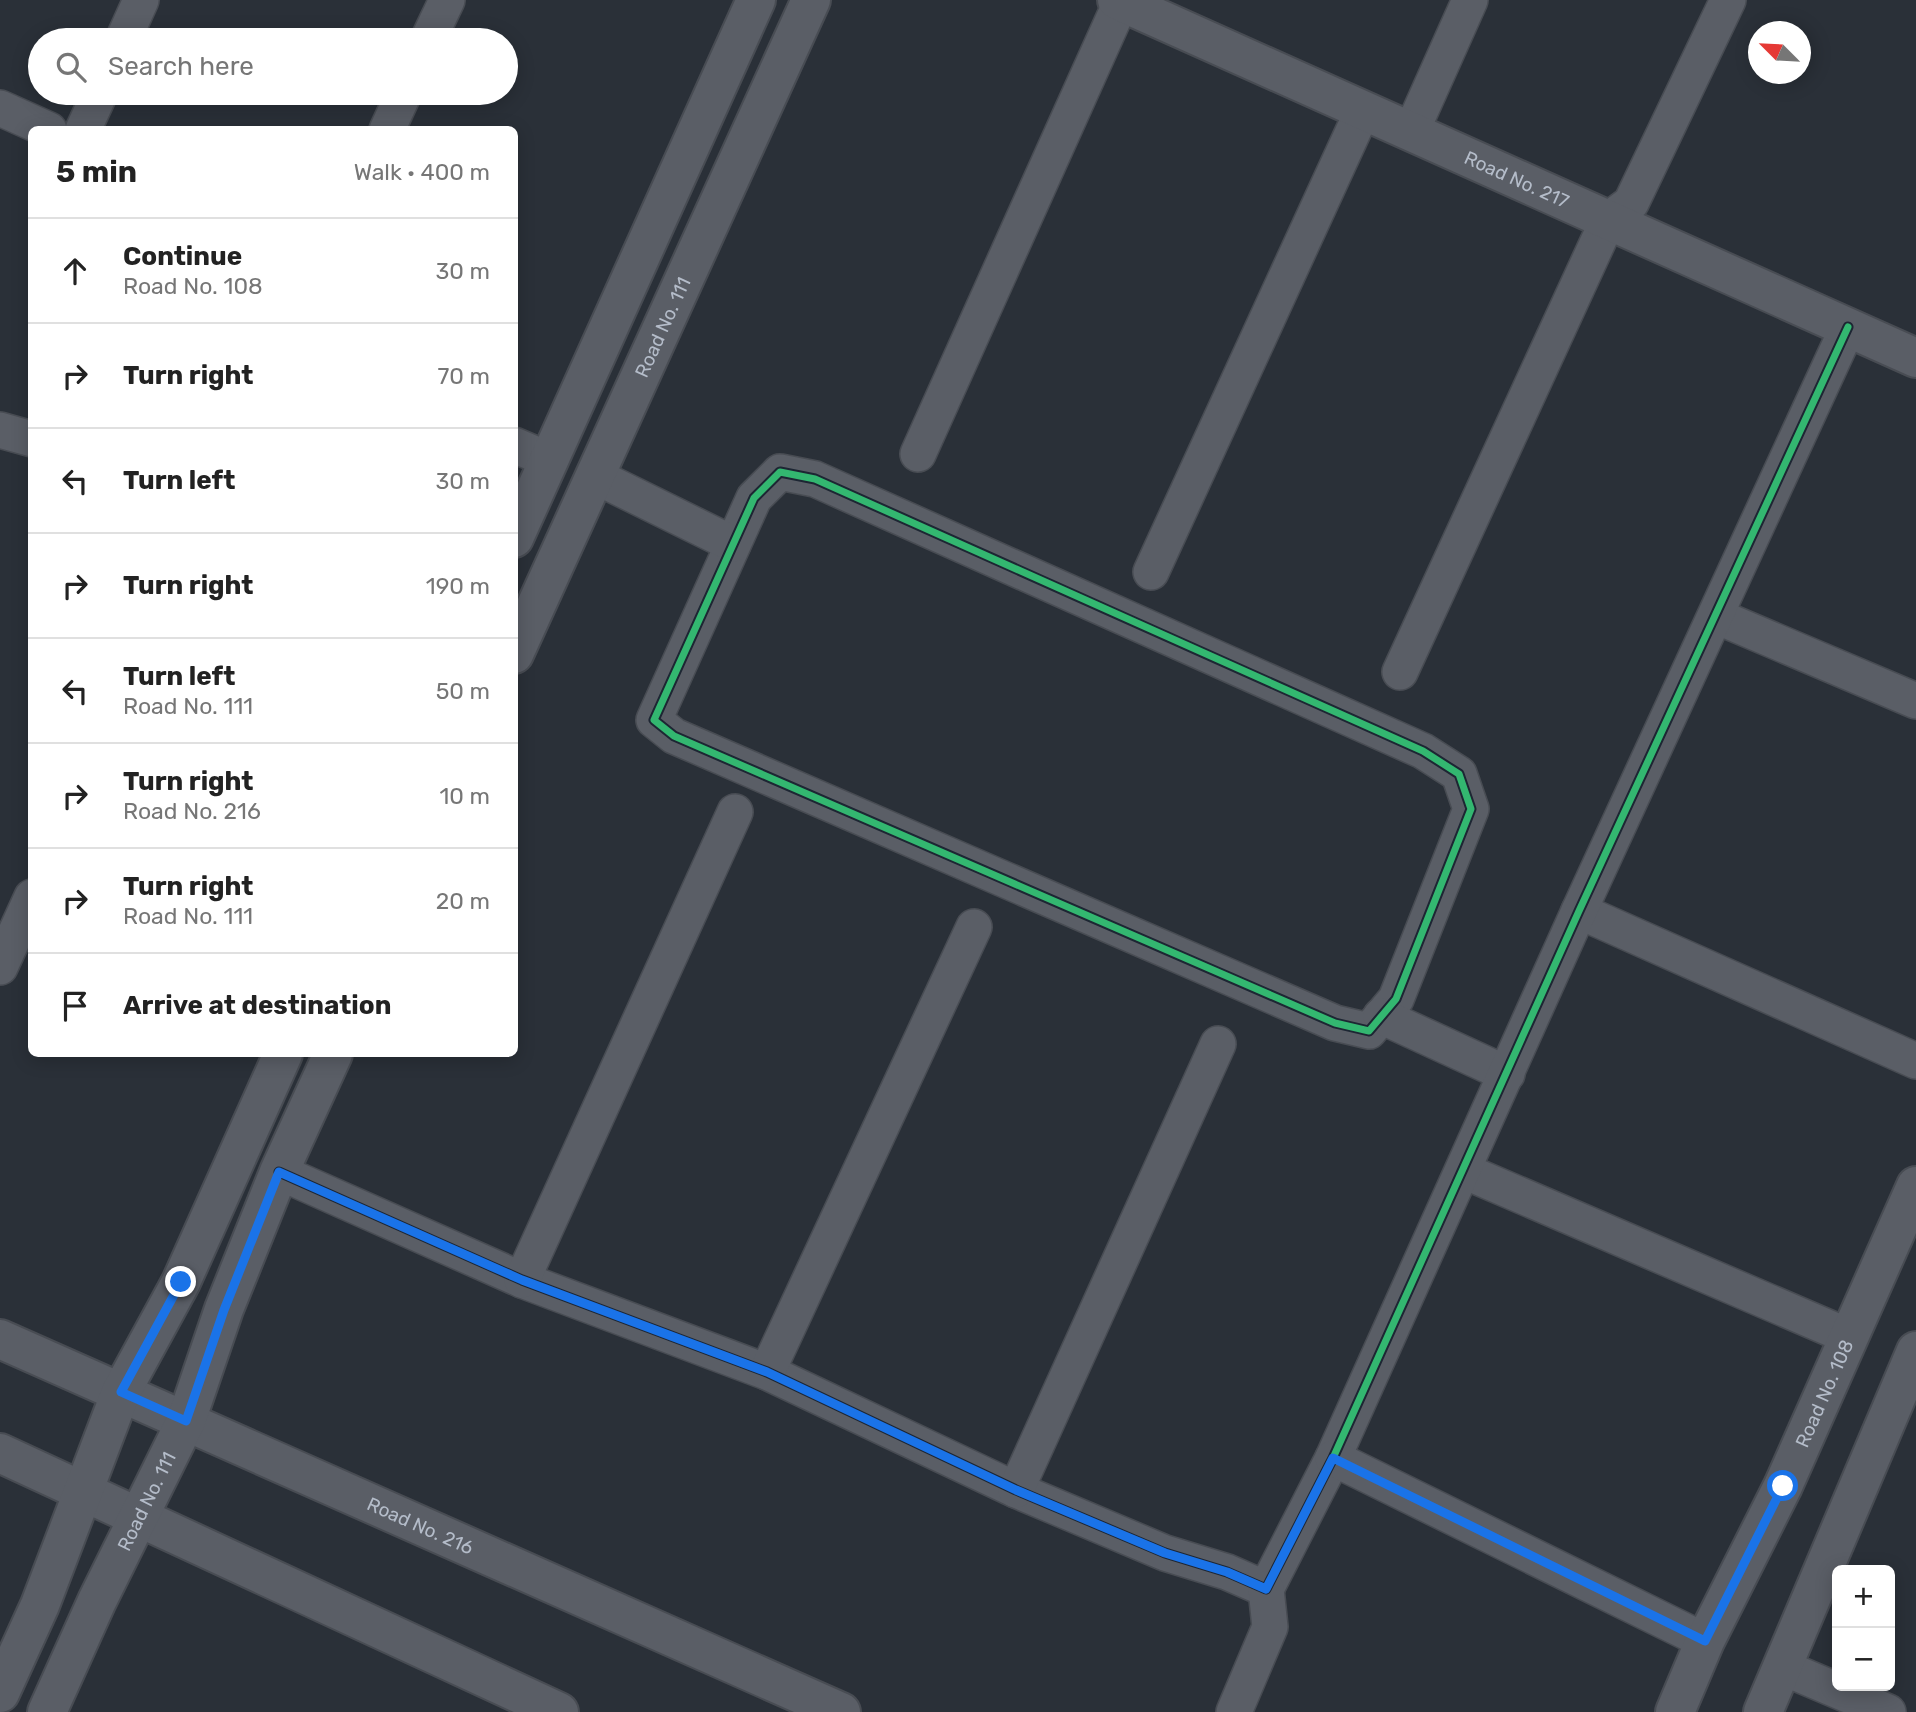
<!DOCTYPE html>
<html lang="en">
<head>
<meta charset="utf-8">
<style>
  body { margin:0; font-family:Rubik,sans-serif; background:#f6f6f6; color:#222 }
  .controls { position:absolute; right:21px; bottom:21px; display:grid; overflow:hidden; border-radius:10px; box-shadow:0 4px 18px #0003 }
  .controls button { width:63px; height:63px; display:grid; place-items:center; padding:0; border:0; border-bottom:2px solid #e0e0e0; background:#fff; color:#222; font:35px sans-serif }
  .compass { position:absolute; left:1748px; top:21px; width:63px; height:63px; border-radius:50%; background:#fff; box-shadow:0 4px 18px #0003; rotate:294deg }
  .stop { position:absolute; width:21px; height:21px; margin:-16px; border:5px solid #1a73e8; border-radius:50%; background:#fff }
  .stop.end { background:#1a73e8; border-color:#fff; box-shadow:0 2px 7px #0008 }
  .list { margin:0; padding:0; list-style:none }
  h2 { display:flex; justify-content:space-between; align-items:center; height:91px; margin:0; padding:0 28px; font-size:30px }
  h2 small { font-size:23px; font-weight:400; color:#767676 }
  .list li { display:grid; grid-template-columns:46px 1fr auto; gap:21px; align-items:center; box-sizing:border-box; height:105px; padding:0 28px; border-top:2px solid #e0e0e0 }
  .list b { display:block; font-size:26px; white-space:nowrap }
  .list p { margin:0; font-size:23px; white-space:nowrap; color:#767676 }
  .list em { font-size:23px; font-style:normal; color:#767676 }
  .icon { flex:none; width:38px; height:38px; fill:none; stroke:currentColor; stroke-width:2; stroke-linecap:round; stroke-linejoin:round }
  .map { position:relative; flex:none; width:1916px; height:1712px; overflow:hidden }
  .search { position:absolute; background:#fff; box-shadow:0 4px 18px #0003; left:28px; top:28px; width:490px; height:77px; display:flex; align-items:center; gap:18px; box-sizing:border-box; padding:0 24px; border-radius:38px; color:#767676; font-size:26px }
  .panel { position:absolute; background:#fff; box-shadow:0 4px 18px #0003; left:28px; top:126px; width:490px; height:931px; border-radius:10px }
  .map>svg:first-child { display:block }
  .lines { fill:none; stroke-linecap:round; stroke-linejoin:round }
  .minor-casing { stroke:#484c53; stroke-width:38 }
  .tertiary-casing { stroke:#484c53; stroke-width:42 }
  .minor { stroke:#5a5e66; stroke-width:35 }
  .tertiary { stroke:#5a5e66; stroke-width:38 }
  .cycleway-casing { stroke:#1d2633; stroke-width:11 }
  .cycleway { stroke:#33b770; stroke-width:7 }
  .route { stroke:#1a73e8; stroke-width:9 }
  .labels { text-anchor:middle; stroke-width:6; stroke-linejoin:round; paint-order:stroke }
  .street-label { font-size:19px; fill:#b4bcc9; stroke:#1d2633 }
</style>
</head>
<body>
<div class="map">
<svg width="1916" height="1712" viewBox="0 0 1916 1712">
  <rect width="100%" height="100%" fill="#2a3038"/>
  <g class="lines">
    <g class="minor-casing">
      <g id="minor">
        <path d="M 123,40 L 141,0"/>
        <path d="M 428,40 L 447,0"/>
        <path d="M 0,108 L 49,130"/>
        <path d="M 83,130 L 100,93"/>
        <path d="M 387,130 L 404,93"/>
        <path d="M 1411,132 L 1470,0"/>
        <path d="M 0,430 L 32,439"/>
        <path d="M 514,445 L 549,460"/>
        <path d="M 918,454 L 1122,0"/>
        <path d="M 780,472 L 815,479 L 1423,751 L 1459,774 L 1471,809 L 1396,999 L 1369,1031 L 1335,1023 L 674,736 L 654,720 L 754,498 Z"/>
        <path d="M 595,476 L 733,544"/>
        <path d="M 1151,572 L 1363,110"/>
        <path d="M 1716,616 L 1916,701"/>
        <path d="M 1400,672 L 1608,220 L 1631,203 L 1728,0"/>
        <path d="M 1579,911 L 1916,1061"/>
        <path d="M 0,967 L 32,897"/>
        <path d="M 1381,1016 L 1507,1074"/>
        <path d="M 1464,1171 L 1850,1337"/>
        <path d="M 279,1172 L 522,1280 L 767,1372 L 1016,1490 L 1165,1553 L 1227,1572 L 1266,1589 L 1333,1458 L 1579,911 L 1848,327"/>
        <path d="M 522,1280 L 735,812"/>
        <path d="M 767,1372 L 974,927"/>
        <path d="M 1333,1458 L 1705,1641"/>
        <path d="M 1016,1490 L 1218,1044"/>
        <path d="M 1782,1667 L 1888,1712"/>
        <path d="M 1234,1712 L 1270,1627 L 1266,1589"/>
      </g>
    </g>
    <g class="tertiary-casing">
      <g id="tertiary">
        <path id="s1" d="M 1117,0 L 1916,358"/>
        <path d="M 514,538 L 756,0"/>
        <path id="s2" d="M 514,654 L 811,0"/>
        <path id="s3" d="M 0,1339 L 841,1712"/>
        <path d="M 0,1453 L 559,1712"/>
        <path d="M 0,1693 L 40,1605 L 121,1392 L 181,1282 L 283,1054"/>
        <path id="s4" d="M 47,1712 L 97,1601 L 186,1421 L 224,1309 L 279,1172 L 333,1054"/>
        <path id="s5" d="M 1675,1712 L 1705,1641 L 1783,1486 L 1916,1186"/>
        <path d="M 1763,1712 L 1916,1351"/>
      </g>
    </g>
    <use href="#minor" class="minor"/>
    <use href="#tertiary" class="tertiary"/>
    <g class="cycleway-casing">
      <g id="cycleway">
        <path d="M 780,472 L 815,479 L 1423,751 L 1459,774 L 1471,809 L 1396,999 L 1369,1031 L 1335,1023 L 674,736 L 654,720 L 754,498 Z"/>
        <path d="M 279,1172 L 522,1280 L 767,1372 L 1016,1490 L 1165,1553 L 1227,1572 L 1266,1589 L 1333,1458 L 1579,911 L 1848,327"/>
      </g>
    </g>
    <use href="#cycleway" class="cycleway"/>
  </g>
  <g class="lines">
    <path class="route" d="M 181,1282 L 121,1392 L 186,1421 L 224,1310 L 279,1172 L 522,1280 L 767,1372 L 1016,1490 L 1165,1553 L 1227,1572 L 1266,1589 L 1333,1458 L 1705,1641 L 1783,1486"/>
  </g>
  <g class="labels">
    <g class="street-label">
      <text dy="7" stroke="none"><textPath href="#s1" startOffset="438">Road No. 217</textPath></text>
      <text dy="7" stroke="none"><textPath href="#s2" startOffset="359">Road No. 111</textPath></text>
      <text dy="7" stroke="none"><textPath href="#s5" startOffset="352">Road No. 108</textPath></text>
      <text dy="7" stroke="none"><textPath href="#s4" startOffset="233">Road No. 111</textPath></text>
      <text dy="7" stroke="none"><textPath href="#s3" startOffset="460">Road No. 216</textPath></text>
    </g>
  </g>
</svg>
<div class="controls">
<button>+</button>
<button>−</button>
</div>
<svg class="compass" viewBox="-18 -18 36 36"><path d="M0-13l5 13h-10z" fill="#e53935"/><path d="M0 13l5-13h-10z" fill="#767676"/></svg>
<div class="stop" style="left:1783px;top:1486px"></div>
<div class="stop end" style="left:181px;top:1282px"></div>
<div class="search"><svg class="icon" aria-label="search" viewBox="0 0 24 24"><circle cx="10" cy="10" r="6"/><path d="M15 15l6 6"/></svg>Search here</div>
<section class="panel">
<h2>5 min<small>Walk · 400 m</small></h2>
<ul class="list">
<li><svg class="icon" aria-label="ahead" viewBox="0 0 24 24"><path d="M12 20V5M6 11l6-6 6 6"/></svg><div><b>Continue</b><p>Road No. 108</p></div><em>30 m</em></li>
<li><svg class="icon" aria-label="right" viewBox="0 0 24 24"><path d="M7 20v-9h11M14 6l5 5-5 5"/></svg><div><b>Turn right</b></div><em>70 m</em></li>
<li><svg class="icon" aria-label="left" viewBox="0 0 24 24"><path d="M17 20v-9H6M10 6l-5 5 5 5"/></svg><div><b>Turn left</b></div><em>30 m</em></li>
<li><svg class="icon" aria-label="right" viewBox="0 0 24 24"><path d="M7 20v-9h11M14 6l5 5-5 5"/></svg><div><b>Turn right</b></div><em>190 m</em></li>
<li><svg class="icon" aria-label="left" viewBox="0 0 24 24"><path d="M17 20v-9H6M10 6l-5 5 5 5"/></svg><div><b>Turn left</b><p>Road No. 111</p></div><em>50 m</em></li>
<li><svg class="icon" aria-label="right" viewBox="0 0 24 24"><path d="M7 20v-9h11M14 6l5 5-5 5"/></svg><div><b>Turn right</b><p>Road No. 216</p></div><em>10 m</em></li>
<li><svg class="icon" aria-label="right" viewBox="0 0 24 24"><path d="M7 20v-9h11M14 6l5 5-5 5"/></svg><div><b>Turn right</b><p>Road No. 111</p></div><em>20 m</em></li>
<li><svg class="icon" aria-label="arrive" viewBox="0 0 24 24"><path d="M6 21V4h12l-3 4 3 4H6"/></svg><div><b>Arrive at destination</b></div></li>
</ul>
</section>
</div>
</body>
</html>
